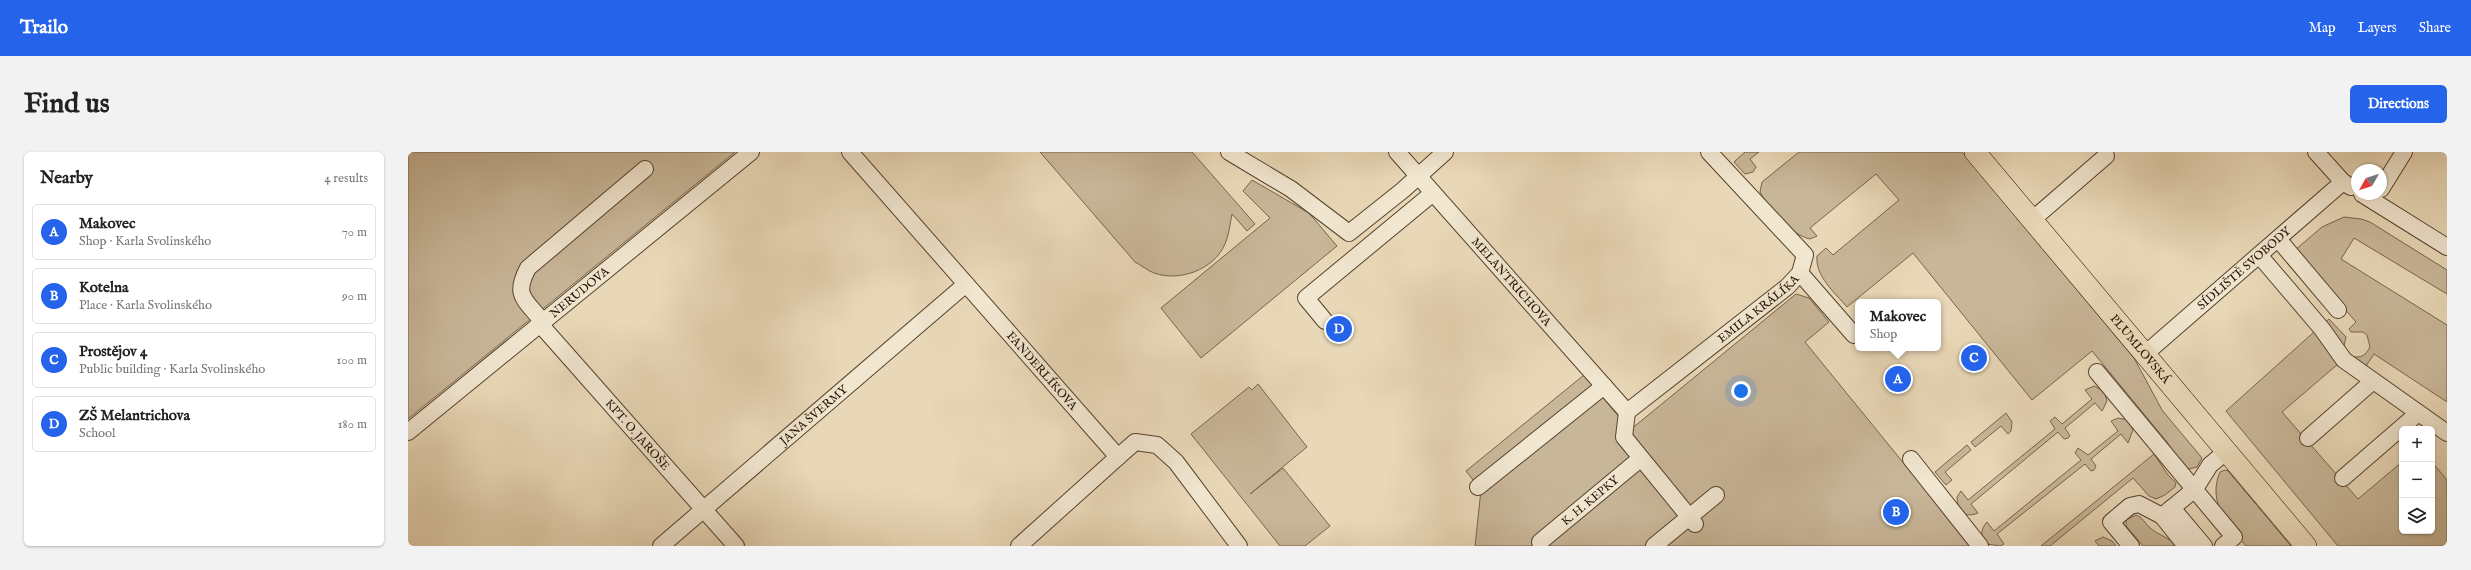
<!DOCTYPE html>
<html lang="en">
<head>
<meta charset="utf-8">
<style>
  body { margin:0; font-family:"IM FELL English",serif; background:#f2f2f2; color:#222 }
  .controls { position:absolute; right:12px; bottom:12px; display:grid; overflow:hidden; border-radius:6px; box-shadow:0 1px 3px #0004 }
  .controls button { width:36px; height:36px; display:grid; place-items:center; padding:0; border:0; border-bottom:1px solid #e0e0e0; background:#fff; color:#222; font:20px sans-serif }
  .compass { position:absolute; left:1943px; top:12px; width:36px; height:36px; border-radius:50%; background:#fff; box-shadow:0 1px 3px #0004; rotate:231deg }
  .you { position:absolute; left:1333px; top:239px; width:14px; height:14px; margin:-10px; border:3px solid #fff; border-radius:50%; background:#1a73e8; box-shadow:0 0 0 6px #1a73e833 }
  .badge { display:grid; place-items:center; width:26px; height:26px; border-radius:50%; background:#2563eb; color:#fff; font-size:13px; font-weight:700 }
  .pin { position:absolute; translate:-50% -50%; border:2px solid #fff; box-shadow:0 1px 4px #0006 }
  .popup { position:absolute; left:1447px; top:147px; width:86px; height:52px; box-sizing:border-box; display:grid; place-content:center; border-radius:6px; background:#fff; filter:drop-shadow(0 1px 3px #0005); font-size:13px; white-space:nowrap; color:#767676 }
  .popup b { font-size:15px; color:#222 }
  .popup::after { content:''; position:absolute; left:50%; top:100%; margin-left:-8px; border:8px solid transparent; border-top-color:#fff }
  .list { margin:0; padding:0; list-style:none }
  h2 { display:flex; justify-content:space-between; align-items:center; height:52px; margin:0; padding:0 16px; font-size:17px }
  h2 small { font-size:13px; font-weight:400; color:#767676 }
  .list li { display:grid; grid-template-columns:26px 1fr auto; gap:12px; align-items:center; box-sizing:border-box; height:56px; margin:0 8px 8px; padding:0 8px; border:1px solid #e0e0e0; border-radius:6px }
  .list b { display:block; font-size:15px; white-space:nowrap }
  .list p { margin:0; font-size:13px; white-space:nowrap; color:#767676 }
  .list em { font-size:13px; font-style:normal; color:#767676 }
  .icon { flex:none; width:22px; height:22px; fill:none; stroke:currentColor; stroke-width:2; stroke-linecap:round; stroke-linejoin:round }
  .map { position:relative; flex:none; width:2039px; height:394px; overflow:hidden; border-radius:6px }
  header { display:flex; align-items:center; gap:24px; box-sizing:border-box; height:56px; padding:0 20px; background:#2563eb; color:#fff }
  header strong { font-size:19px }
  nav { display:flex; gap:22px; margin-inline-start:auto; font-size:14px }
  .intro { display:flex; align-items:center; justify-content:space-between; box-sizing:border-box; height:96px; padding:0 24px }
  h1 { margin:0; font-size:28px }
  .button { padding:10px 18px; border-radius:6px; background:#2563eb; color:#fff; font-size:14px; font-weight:700 }
  main { display:flex; gap:24px; padding:0 24px }
  aside { flex:1; background:#fff; border-radius:6px; box-shadow:0 1px 3px #0004 }
  .map>svg:first-child { display:block }
  .green { fill:#c8b698; stroke:#76644c }
  .lines { fill:none; stroke-linecap:round; stroke-linejoin:round }
  .minor-casing { stroke:#55432e; stroke-width:18 }
  .major-casing { stroke:#241101; stroke-width:22 }
  .minor { stroke:#f1e6d0; stroke-width:16 }
  .major { stroke:#e9d8b7; stroke-width:21 }
  .labels { text-anchor:middle; stroke-width:3.5; stroke-linejoin:round; paint-order:stroke }
  .street-label { font-size:12px; fill:#241101; stroke:#f1e6d0 }
</style>
</head>
<body>
<header>
<strong>Trailo</strong>
<nav><a>Map</a><a>Layers</a><a>Share</a></nav>
</header>
<div class="intro"><h1>Find us</h1><a class="button">Directions</a></div>
<main>
<aside>
<h2>Nearby<small>4 results</small></h2>
<ul class="list">
<li><span class="badge">A</span><div><b>Makovec</b><p>Shop · Karla Svolinského</p></div><em>70 m</em></li>
<li><span class="badge">B</span><div><b>Kotelna</b><p>Place · Karla Svolinského</p></div><em>90 m</em></li>
<li><span class="badge">C</span><div><b>Prostějov 4</b><p>Public building · Karla Svolinského</p></div><em>100 m</em></li>
<li><span class="badge">D</span><div><b>ZŠ Melantrichova</b><p>School</p></div><em>180 m</em></li>
</ul>
</aside>
<div class="map">
<svg width="2039" height="394" viewBox="0 0 2039 394">
  <rect width="100%" height="100%" fill="#e9d8b7"/>
  <filter id="stains"><feTurbulence type="fractalNoise" baseFrequency=".005" numOctaves="4"/><feColorMatrix values="0 0 0 0 .2 0 0 0 0 .09 0 0 0 0 .02 0 0 0 .5 -.17"/></filter>
  <radialGradient id="worn" r=".72"><stop offset=".6" stop-color="#630" stop-opacity="0"/><stop offset="1" stop-color="#630" stop-opacity=".3"/></radialGradient>
  <g class="green">
    <path d="M 0,0 L 327,0 L 0,267 Z"/>
    <path d="M 632,0 L 784,0 L 847,72 L 839,79 L 824,62 C 822,72 821,83 817,92 C 806,118 771,130 746,121 C 740,119 733,113 727,110 Z"/>
    <path d="M 1337,0 L 1351,0 L 1342,7 L 1348,15 L 1345,20 L 1337,22 L 1326,10 Z"/>
    <path d="M 1391,0 L 1554,0 L 1726,206 L 1754,258 L 1794,306 L 1789,315 L 1781,317 L 1774,314 L 1759,290 L 1684,199 L 1624,248 L 1505,101 L 1439,155 C 1427,141 1407,124 1409,104 L 1418,96 L 1425,103 L 1491,48 L 1468,22 L 1402,76 L 1409,84 L 1402,87 C 1383,83 1362,58 1352,40 L 1354,30 Z"/>
    <path d="M 844,28 L 901,61 L 929,94 L 793,206 L 753,156 L 862,66 L 835,39 Z"/>
    <path d="M 1936,65 L 1953,67 L 1962,70 L 2039,118 L 2039,142 L 1946,86 L 1933,107 L 2039,173 L 2039,250 L 1966,202 L 1958,214 L 1943,204 C 1953,207 1958,203 1962,195 L 1959,183 L 1955,180 L 1943,180 L 1941,177 L 1948,170 L 1886,99 L 1914,75 Z"/>
    <path d="M 1388,142 L 1401,146 L 1421,170 L 1397,190 L 1563,394 L 1067,394 L 1073,338 L 1058,319 L 1176,223 L 1222,278 Z"/>
    <path d="M 1921,167 L 1938,185 L 1936,194 L 1916,171 Z"/>
    <path d="M 1906,180 L 1930,212 L 1874,260 L 1950,347 L 1994,310 L 1994,379 L 2024,379 L 2024,310 L 2039,328 L 2039,394 L 1930,394 L 1818,259 Z"/>
    <path d="M 850,232 L 899,295 L 842,342 L 875,316 L 922,374 L 897,394 L 872,394 L 783,282 L 841,235 L 844,238 Z"/>
    <path d="M 1686,234 L 1696,239 L 1699,249 L 1694,259 L 1687,251 L 1657,276 L 1662,284 L 1660,286 L 1656,287 L 1650,280 L 1563,352 L 1570,361 C 1555,367 1550,358 1549,345 L 1553,339 L 1560,348 L 1647,277 L 1642,269 L 1647,265 L 1654,272 L 1684,247 L 1677,238 Z"/>
    <path d="M 1598,261 L 1604,270 L 1603,279 L 1600,282 L 1593,274 L 1567,295 L 1563,290 Z"/>
    <path d="M 1710,266 L 1720,268 L 1725,278 L 1720,291 L 1713,282 L 1683,307 L 1688,314 L 1686,318 L 1683,319 L 1677,312 L 1589,382 L 1596,392 L 1592,394 L 1579,392 C 1572,385 1572,378 1579,370 L 1586,379 L 1673,308 L 1667,301 L 1670,296 L 1680,303 L 1710,279 L 1703,269 Z"/>
    <path d="M 1559,293 L 1563,298 L 1537,320 L 1544,328 L 1538,333 L 1527,320 Z"/>
    <path d="M 1746,302 L 1760,323 L 1768,331 L 1767,335 L 1757,343 L 1748,347 L 1741,344 L 1725,326 L 1642,394 L 1633,394 Z"/>
    <path d="M 1817,318 L 1820,319 L 1883,394 L 1838,394 C 1820,372 1799,350 1812,320 Z"/>
    <path d="M 1728,363 C 1734,365 1737,371 1742,376 C 1750,383 1761,385 1768,394 L 1735,394 L 1718,374 L 1718,368 Z"/>
    <path d="M 1695,385 L 1704,389 L 1708,394 L 1691,394 L 1687,389 Z"/>
  </g>
  <g class="lines">
    <g class="minor-casing">
      <g id="minor">
        <path id="s1" d="M 442,0 L 710,305 L 727,290 L 749,293 L 768,310 L 831,394"/>
        <path d="M 821,0 L 883,37 L 941,81 L 995,38 L 1037,0"/>
        <path id="s2" d="M 989,0 L 1219,260"/>
        <path d="M 1908,0 L 1935,30 L 1943,35"/>
        <path d="M 1973,37 L 1996,0"/>
        <path d="M 1954,42 L 2039,95"/>
        <path d="M 1624,68 L 1698,4"/>
        <path d="M 1870,87 L 1930,158"/>
        <path d="M 1851,103 L 1914,177 L 1936,208 L 2039,281"/>
        <path d="M 1392,121 L 1446,183"/>
        <path d="M 134,169 C 117,147 105,144 120,116 L 237,17"/>
        <path d="M 917,169 L 898,146 L 1025,41"/>
        <path id="s3" d="M 131,171 L 328,394"/>
        <path id="s4" d="M 1737,202 L 1935,30"/>
        <path d="M 1689,220 L 1826,385 L 1815,394"/>
        <path id="s5" d="M 1219,260 L 1379,135 L 1392,121 L 1397,103 L 1301,0"/>
        <path d="M 1219,260 L 1216,285 L 1287,372"/>
        <path id="s6" d="M 0,280 L 343,0"/>
        <path d="M 1900,286 L 1965,229"/>
        <path d="M 1503,307 L 1572,394"/>
        <path d="M 1935,326 L 2009,262"/>
        <path d="M 1070,335 L 1196,234"/>
        <path d="M 1764,356 L 1796,394"/>
        <path d="M 1754,364 L 1787,337 L 1802,313 L 1819,299"/>
        <path id="s7" d="M 1132,390 L 1232,307"/>
        <path id="s8" d="M 253,394 L 558,132"/>
        <path d="M 611,394 L 710,305"/>
        <path d="M 1246,394 L 1308,343"/>
        <path d="M 1723,394 L 1703,370 L 1722,354 L 1731,352 L 1754,364 L 1778,394"/>
      </g>
    </g>
    <g class="major-casing">
      <g id="major">
        <path id="s9" d="M 1567,0 L 1898,394"/>
      </g>
    </g>
    <use href="#minor" class="minor"/>
    <use href="#major" class="major"/>
  </g>
  <g class="labels">
    <g class="street-label">
      <text dy="4" stroke="none"><textPath href="#s4" startOffset="131">SÍDLIŠTĚ SVOBODY</textPath></text>
      <text dy="4" stroke="none"><textPath href="#s2" startOffset="173">MELANTRICHOVA</textPath></text>
      <text dy="4" stroke="none"><textPath href="#s6" startOffset="221">NERUDOVA</textPath></text>
      <text dy="4" stroke="none"><textPath href="#s5" startOffset="167">EMILA KRÁLÍKA</textPath></text>
      <text dy="4" stroke="none"><textPath href="#s9" startOffset="257">PLUMLOVSKÁ</textPath></text>
      <text dy="4" stroke="none"><textPath href="#s1" startOffset="291">FANDERLÍKOVA</textPath></text>
      <text dy="4" stroke="none"><textPath href="#s8" startOffset="201">JANA ŠVERMY</textPath></text>
      <text dy="4" stroke="none"><textPath href="#s3" startOffset="149">KPT. O. JAROŠE</textPath></text>
      <text dy="4" stroke="none"><textPath href="#s7" startOffset="65">K. H. KEPKY</textPath></text>
    </g>
  </g>
  <rect width="100%" height="100%" filter="url(#stains)"/>
  <rect width="100%" height="100%" fill="url(#worn)"/>
</svg>
<div class="controls">
<button>+</button>
<button>−</button>
<button><svg class="icon" aria-label="layers" viewBox="0 0 24 24"><path d="M12 4l9 5-9 5-9-5zM3 14l9 5 9-5"/></svg></button>
</div>
<svg class="compass" viewBox="-18 -18 36 36"><path d="M0-13l5 13h-10z" fill="#e53935"/><path d="M0 13l5-13h-10z" fill="#767676"/></svg>
<div class="you"></div>
<div class="pin badge" style="left:1490px;top:227px">A</div>
<div class="popup"><b>Makovec</b>Shop</div>
<div class="pin badge" style="left:1488px;top:360px">B</div>
<div class="pin badge" style="left:1566px;top:206px">C</div>
<div class="pin badge" style="left:931px;top:177px">D</div>
</div>
</main>
</body>
</html>
